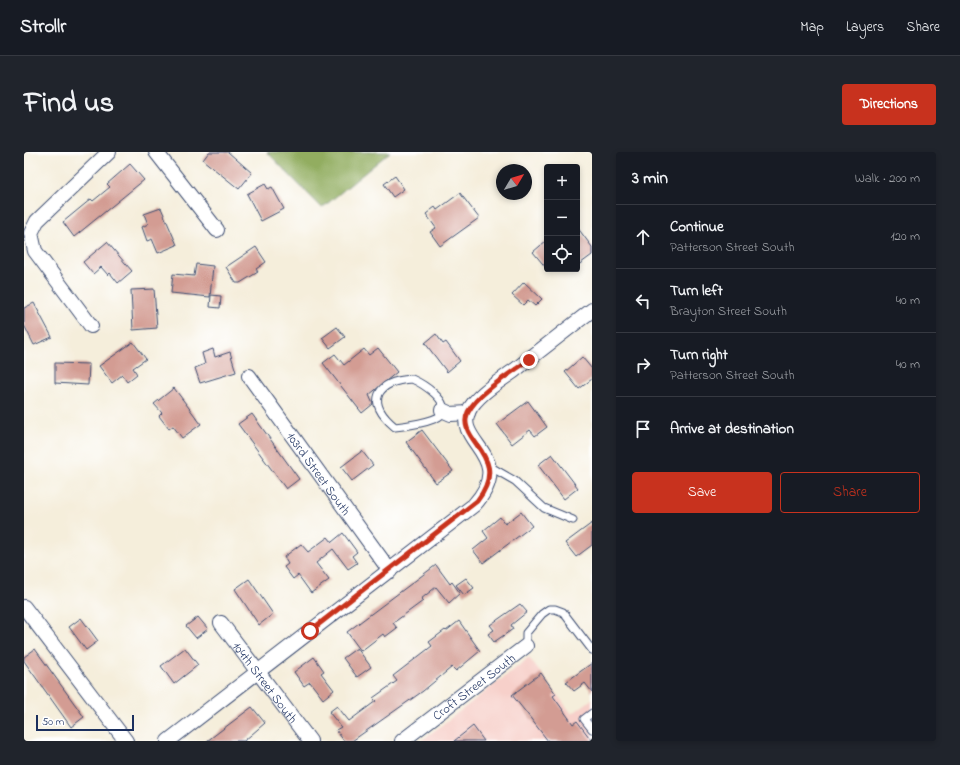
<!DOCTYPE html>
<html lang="en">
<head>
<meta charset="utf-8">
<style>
  body { margin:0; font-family:"Indie Flower",sans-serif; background:#20242c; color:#f1f3f6 }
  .controls { position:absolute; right:12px; top:12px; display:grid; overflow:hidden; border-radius:4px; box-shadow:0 2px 6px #0003 }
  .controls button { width:36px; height:36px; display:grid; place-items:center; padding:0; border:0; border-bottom:1px solid #363941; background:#171b24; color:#f1f3f6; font:20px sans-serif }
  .compass { position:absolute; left:472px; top:12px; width:36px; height:36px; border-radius:50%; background:#171b24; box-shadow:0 2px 6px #0003; rotate:52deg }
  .scale { position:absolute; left:12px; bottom:10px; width:98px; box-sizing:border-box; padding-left:4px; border:2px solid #1b2f5e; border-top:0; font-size:11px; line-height:14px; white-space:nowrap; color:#1b2f5e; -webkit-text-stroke:3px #fff; paint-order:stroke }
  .stop { position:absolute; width:12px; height:12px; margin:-9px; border:3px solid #c8321e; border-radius:50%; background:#fff }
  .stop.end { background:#c8321e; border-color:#fff; box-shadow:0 1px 4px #0008 }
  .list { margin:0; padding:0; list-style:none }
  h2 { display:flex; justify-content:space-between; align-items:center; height:52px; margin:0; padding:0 16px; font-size:17px }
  h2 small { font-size:13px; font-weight:400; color:#9ea1a6 }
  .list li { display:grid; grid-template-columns:26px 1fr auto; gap:12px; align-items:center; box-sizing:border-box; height:64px; padding:0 16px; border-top:1px solid #363941 }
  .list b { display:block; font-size:15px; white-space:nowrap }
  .list p { margin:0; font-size:13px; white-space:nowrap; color:#9ea1a6 }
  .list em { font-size:13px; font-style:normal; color:#9ea1a6 }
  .actions { display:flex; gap:8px; padding:12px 16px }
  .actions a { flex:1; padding:9px 0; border:1px solid #c8321e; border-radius:4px; text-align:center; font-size:14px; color:#c8321e }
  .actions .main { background:#c8321e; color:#fff }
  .icon { flex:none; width:22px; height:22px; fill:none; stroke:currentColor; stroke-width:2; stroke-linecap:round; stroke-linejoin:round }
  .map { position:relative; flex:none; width:568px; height:589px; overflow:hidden; border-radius:4px }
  header { display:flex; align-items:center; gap:24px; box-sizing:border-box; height:56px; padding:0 20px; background:#171b24; border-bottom:1px solid #363941 }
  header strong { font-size:19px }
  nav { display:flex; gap:22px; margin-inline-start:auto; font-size:14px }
  .intro { display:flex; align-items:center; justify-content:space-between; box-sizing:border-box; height:96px; padding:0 24px }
  h1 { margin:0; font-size:28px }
  .button { padding:10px 18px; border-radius:4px; background:#c8321e; color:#fff; font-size:14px; font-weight:700 }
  main { display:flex; gap:24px; padding:0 24px }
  aside { flex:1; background:#171b24; border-radius:4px; box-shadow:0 2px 6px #0003 }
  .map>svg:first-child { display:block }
  .built { fill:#f7d0ca }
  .forest { fill:#92ad60; stroke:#566e5f }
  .building { fill:#d39c93 }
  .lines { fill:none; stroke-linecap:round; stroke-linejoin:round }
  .service-casing { stroke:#3c4c71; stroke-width:9 }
  .minor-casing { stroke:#3c4c71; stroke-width:16 }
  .service { stroke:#fff; stroke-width:7 }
  .minor { stroke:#fff; stroke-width:14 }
  .route { stroke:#c8321e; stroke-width:5 }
  .labels { text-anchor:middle; stroke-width:3; stroke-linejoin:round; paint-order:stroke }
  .street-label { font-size:13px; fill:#1b2f5e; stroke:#fff }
</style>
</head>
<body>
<header>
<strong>Strollr</strong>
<nav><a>Map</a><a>Layers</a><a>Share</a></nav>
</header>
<div class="intro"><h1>Find us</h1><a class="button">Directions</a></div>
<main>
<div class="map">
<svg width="568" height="589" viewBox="0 0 568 589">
  <rect width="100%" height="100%" fill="#fff"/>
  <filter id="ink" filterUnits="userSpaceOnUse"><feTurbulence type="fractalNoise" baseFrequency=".025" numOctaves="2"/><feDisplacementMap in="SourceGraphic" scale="8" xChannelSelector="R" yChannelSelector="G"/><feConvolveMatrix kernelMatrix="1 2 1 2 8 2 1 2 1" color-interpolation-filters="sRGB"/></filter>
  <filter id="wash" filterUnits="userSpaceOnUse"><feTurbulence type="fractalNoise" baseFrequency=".012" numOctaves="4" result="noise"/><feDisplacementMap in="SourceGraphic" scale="16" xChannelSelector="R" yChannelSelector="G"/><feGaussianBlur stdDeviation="0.9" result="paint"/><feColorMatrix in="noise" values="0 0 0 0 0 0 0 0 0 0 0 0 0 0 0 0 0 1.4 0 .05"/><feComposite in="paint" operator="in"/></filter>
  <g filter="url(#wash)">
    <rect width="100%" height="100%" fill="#f5eedb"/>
    <path class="built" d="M 505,506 L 548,562 L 568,547 L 568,589 L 397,589 Z"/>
    <path class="forest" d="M 243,0 L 366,0 L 298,56 Z"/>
    <g id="blocks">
      <g class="building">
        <path d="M 185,0 L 204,0 L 228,21 L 215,37 L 179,8 Z"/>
        <path d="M 106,12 L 120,28 L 50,85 L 39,70 L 67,47 L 69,49 L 86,35 L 83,32 Z"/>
        <path d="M 371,24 L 380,37 L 369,45 L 360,32 Z"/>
        <path d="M 241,32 L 244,37 L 248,35 L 260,57 L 237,69 L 223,42 Z"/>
        <path d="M 436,41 L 455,66 L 416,94 L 406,80 L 412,76 L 402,62 L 411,55 L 413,58 Z"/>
        <path d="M 137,56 L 153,93 L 134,101 L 128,87 L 123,89 L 118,75 L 124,72 L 120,62 Z"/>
        <path d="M 553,75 L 568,95 L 568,103 L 553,114 Z"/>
        <path d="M 523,88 L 523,117 L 509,100 Z"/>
        <path d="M 83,90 L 108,119 L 94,131 L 86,121 L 84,123 L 77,115 L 69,122 L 59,110 Z"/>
        <path d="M 232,95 L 242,110 L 232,117 L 234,120 L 216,131 L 212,131 L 202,115 Z"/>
        <path d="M 172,112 L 189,114 L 186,145 L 147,141 L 149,122 L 170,124 Z"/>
        <path d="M 500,130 L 518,147 L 511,154 L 504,148 L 499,153 L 488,143 Z"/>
        <path d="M 130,137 L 133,176 L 109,178 L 107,138 Z"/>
        <path d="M 187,143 L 197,144 L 196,156 L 186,155 Z"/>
        <path d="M 10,151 L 28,185 L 10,193 L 0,173 L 0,156 Z"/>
        <path d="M 313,175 L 321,185 L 306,196 L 298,186 Z"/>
        <path d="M 412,182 L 419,192 L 422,190 L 436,209 L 423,220 L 401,191 Z"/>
        <path d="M 109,190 L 122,207 L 109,216 L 113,222 L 103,230 L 98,223 L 88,231 L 75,214 Z"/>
        <path d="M 354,196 L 373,220 L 345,243 L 349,252 L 338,261 L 299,211 L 311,202 L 320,213 L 340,197 L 345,203 Z"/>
        <path d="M 189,197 L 191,205 L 206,200 L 212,220 L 176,231 L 171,216 L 181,212 L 178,201 Z"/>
        <path d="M 558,205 L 568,217 L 568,227 L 555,237 L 541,220 Z"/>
        <path d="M 31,211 L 65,212 L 64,233 L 31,231 Z"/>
        <path d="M 150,236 L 177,272 L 158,286 L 149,274 L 145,277 L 135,264 L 138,261 L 130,252 Z"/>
        <path d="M 504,249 L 523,275 L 511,284 L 506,278 L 488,292 L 473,272 Z"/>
        <path d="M 228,262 L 275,327 L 262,337 L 214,272 Z"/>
        <path d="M 398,278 L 429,319 L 412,331 L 382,290 Z"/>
        <path d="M 338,299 L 349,313 L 328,329 L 317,315 Z"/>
        <path d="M 528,302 L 554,336 L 540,347 L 514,313 Z"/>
        <path d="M 497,360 L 508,374 L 459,411 L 449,398 L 464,386 L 459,379 L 476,365 L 481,372 Z"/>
        <path d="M 568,371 L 568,393 L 552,405 L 541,391 Z"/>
        <path d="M 319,381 L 333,400 L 328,404 L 333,411 L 324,417 L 309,397 L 292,411 L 305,428 L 287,441 L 274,423 L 269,427 L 260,415 L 264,412 L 260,405 L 277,392 L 284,400 L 304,385 L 308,390 Z"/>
        <path d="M 412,413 L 426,432 L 428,430 L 436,441 L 425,451 L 412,435 L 397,447 L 399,449 L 369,471 L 373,476 L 361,485 L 359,482 L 337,499 L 323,480 Z"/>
        <path d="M 442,426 L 450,436 L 440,443 L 432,433 Z"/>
        <path d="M 225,427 L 249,462 L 235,473 L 211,437 Z"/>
        <path d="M 496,452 L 503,460 L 487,473 L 489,477 L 470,490 L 464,482 L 470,478 L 466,473 Z"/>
        <path d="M 174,465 L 184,477 L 172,486 L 162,474 Z"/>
        <path d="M 57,466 L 74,489 L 62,498 L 45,475 Z"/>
        <path d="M 435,469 L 456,499 L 432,519 L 428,515 L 399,539 L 328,589 L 320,589 L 312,578 L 317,575 L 305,560 L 313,554 L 325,569 L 352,549 L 349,546 L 373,529 L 369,524 L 408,494 L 405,490 L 421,478 L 422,479 Z"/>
        <path d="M 161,496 L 174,513 L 150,532 L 137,514 Z"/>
        <path d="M 333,496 L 347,515 L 333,525 L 319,506 Z"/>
        <path d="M 11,497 L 60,565 L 47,575 L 0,509 L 0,505 Z"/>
        <path d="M 290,505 L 300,519 L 297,521 L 310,538 L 299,547 L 286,530 L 280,534 L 270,520 Z"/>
        <path d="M 568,511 L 568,540 L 561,531 L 550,539 L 542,530 Z"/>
        <path d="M 517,521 L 532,542 L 529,544 L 549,572 L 553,569 L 568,589 L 524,589 L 504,563 L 488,543 Z"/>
        <path d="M 228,555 L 241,571 L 220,589 L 183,589 Z"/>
        <path d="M 449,574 L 460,589 L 430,589 Z"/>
      </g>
    </g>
  </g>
  <g filter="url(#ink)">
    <use href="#blocks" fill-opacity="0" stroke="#3c4c71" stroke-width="1"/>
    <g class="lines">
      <g class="service-casing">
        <g id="service">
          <path d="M 388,227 C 397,231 428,249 417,263 C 410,270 381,274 371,275 C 341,250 352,229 388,227 Z"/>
          <path d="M 465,314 L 491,329 L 520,356 L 549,368"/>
          <path d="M 502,494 L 502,481 L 518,462 L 525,457 L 531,457 L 539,460 L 568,498"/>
          <path d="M 568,561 L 560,567 L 568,577"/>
        </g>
      </g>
      <g class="minor-casing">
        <g id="minor">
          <path d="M 132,0 L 193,78"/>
          <path d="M 67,174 L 11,99 L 7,81 L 13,69 L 85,0"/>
          <path id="s1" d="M 225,224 L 366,419"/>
          <path d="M 418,258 L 427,262 L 444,261"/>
          <path d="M 0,455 L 102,589"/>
          <path id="s2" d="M 197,471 L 286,589"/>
          <path d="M 144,589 L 450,353 C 493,305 431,291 444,260 C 452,243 476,229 491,218 C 517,198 542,178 568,158"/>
          <path id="s3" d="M 378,589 L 502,494"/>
        </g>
      </g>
      <use href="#service" class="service"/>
      <use href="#minor" class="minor"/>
    </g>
  </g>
  <g class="lines" filter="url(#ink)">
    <path class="route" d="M 286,479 L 453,349 C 489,303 430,289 444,260 C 454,241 487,221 505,208"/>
  </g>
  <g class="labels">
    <g class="street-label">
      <text dy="5" stroke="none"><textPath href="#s1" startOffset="120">103rd Street South</textPath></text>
      <text dy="5" stroke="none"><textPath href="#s2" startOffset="74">104th Street South</textPath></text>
      <text dy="5" stroke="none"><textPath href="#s3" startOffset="90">Croft Street South</textPath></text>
    </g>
  </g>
</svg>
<div class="controls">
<button>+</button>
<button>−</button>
<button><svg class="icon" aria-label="locate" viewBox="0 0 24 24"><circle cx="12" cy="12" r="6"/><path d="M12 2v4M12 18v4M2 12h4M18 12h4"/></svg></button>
</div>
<svg class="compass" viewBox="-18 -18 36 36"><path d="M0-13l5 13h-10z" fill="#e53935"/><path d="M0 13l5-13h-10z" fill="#9ea1a6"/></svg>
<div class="scale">50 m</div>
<div class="stop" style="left:286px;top:479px"></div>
<div class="stop end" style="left:505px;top:208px"></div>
</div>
<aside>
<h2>3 min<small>Walk · 200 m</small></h2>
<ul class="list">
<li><svg class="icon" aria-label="ahead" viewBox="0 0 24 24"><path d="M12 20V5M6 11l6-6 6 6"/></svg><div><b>Continue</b><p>Patterson Street South</p></div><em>120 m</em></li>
<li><svg class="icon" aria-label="left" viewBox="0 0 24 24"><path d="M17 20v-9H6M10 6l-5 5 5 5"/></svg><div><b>Turn left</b><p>Brayton Street South</p></div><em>40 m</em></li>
<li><svg class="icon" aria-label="right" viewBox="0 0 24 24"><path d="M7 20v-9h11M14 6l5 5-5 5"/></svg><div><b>Turn right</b><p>Patterson Street South</p></div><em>40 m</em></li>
<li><svg class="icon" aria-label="arrive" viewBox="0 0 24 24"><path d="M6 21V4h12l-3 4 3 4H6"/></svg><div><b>Arrive at destination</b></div></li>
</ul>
<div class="actions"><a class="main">Save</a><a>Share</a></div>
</aside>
</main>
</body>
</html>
